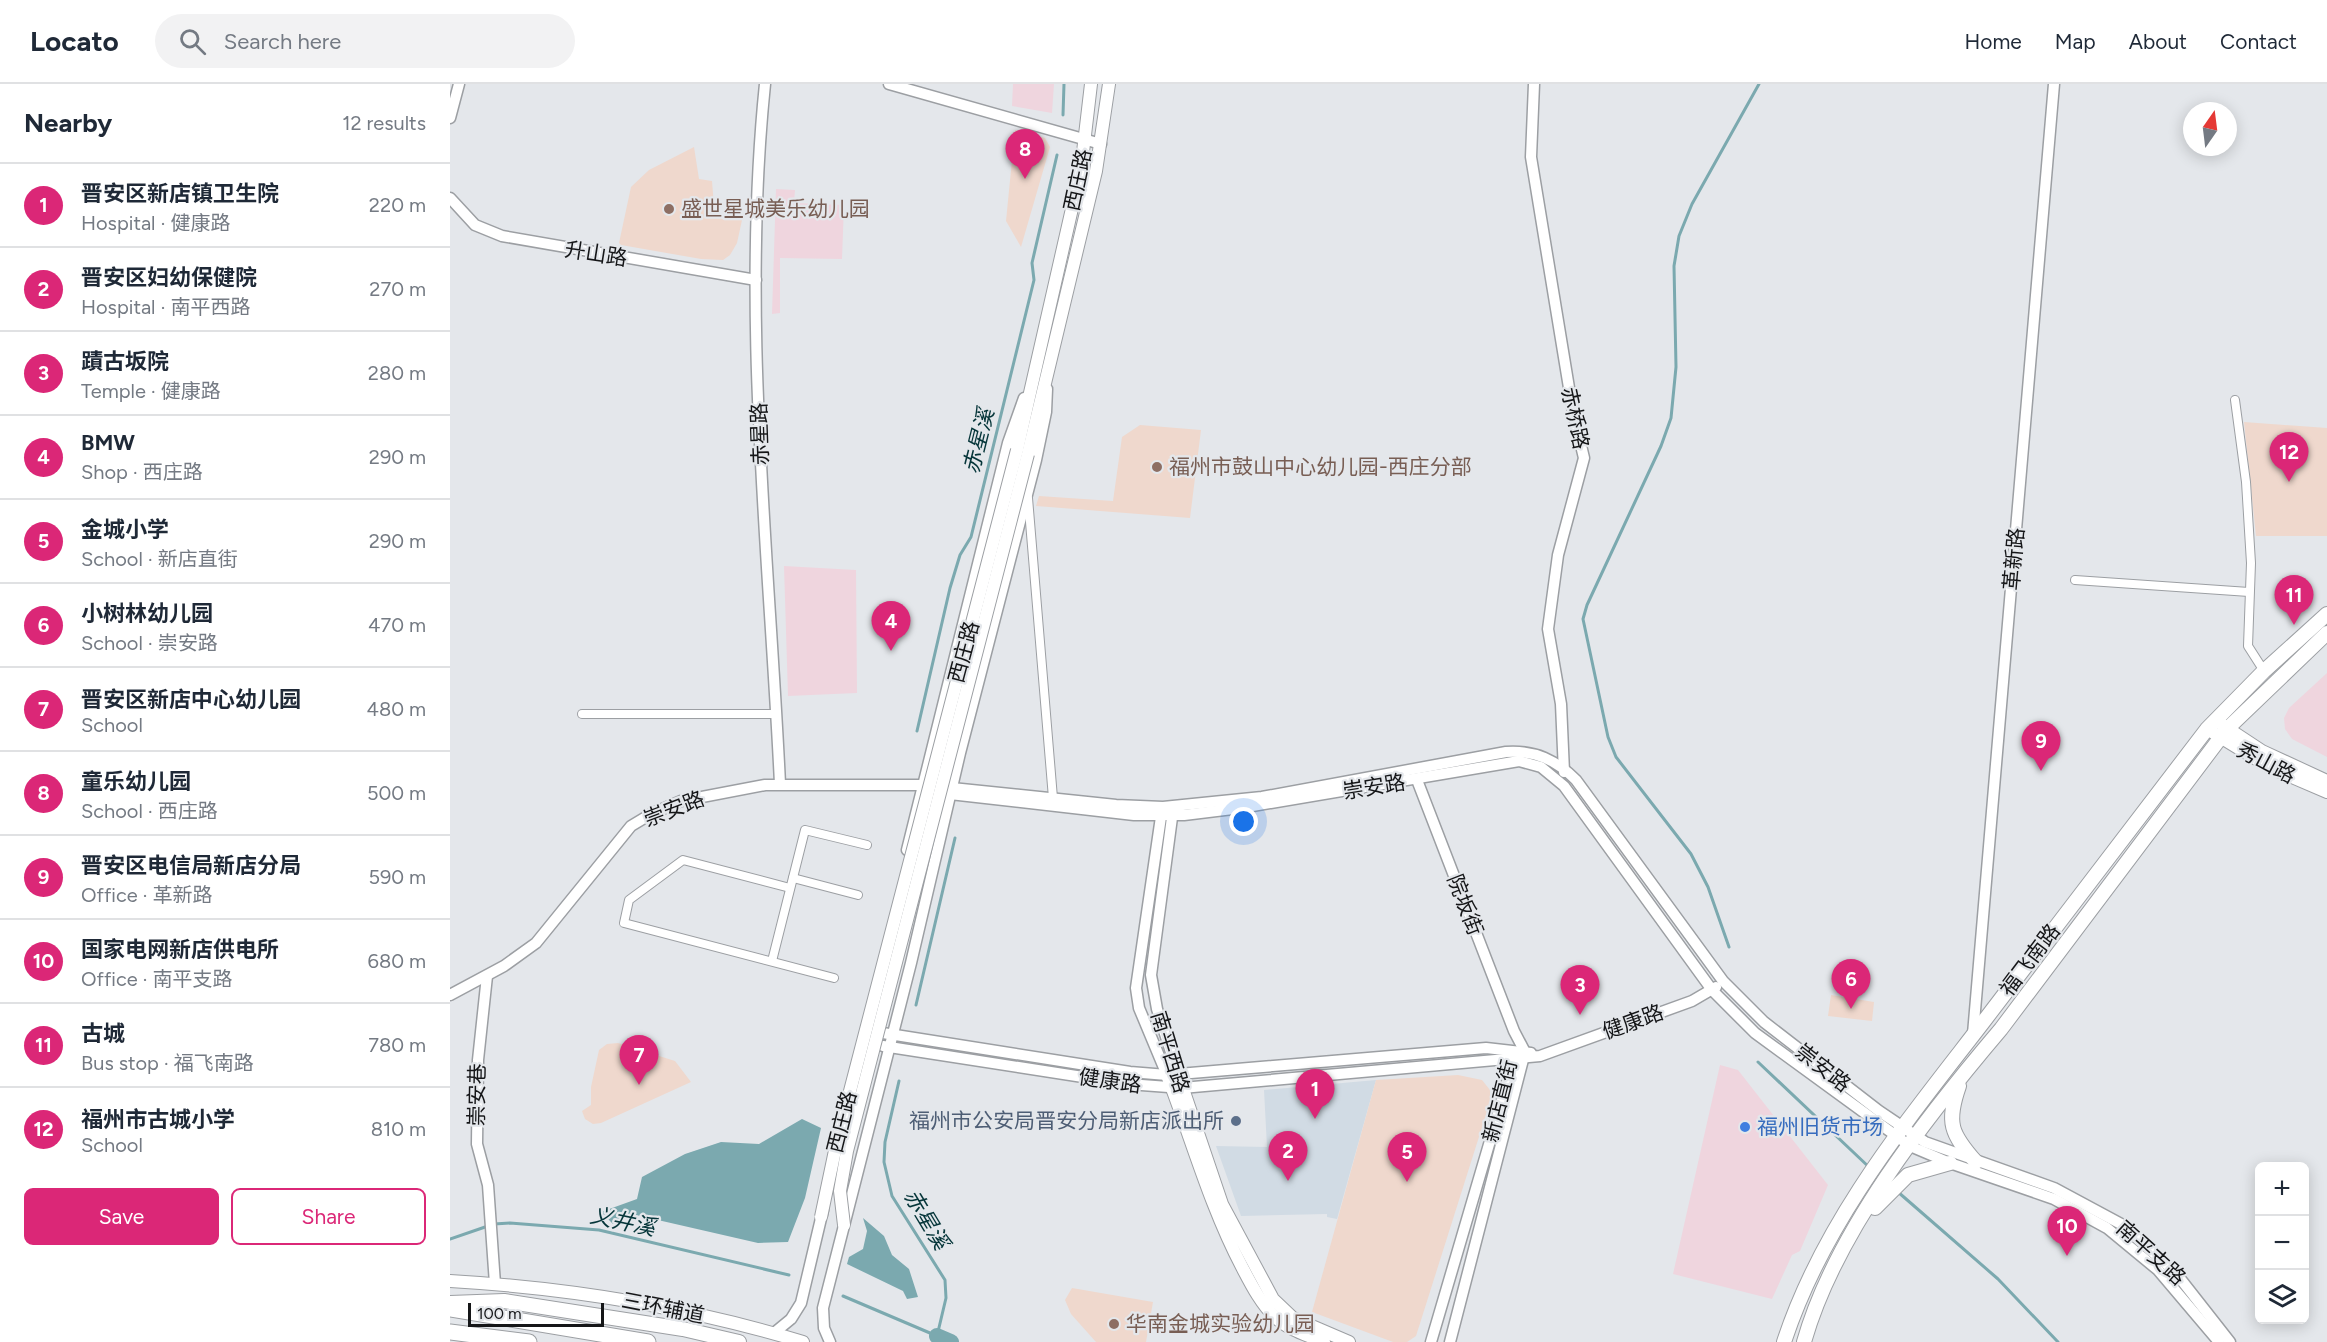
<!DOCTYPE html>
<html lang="en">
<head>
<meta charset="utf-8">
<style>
  body { margin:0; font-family:Figtree,"Noto Sans SC",sans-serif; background:#f2f2f3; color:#1f2937 }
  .controls { position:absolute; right:18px; bottom:18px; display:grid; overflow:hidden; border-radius:9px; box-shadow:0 3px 15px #0003 }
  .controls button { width:54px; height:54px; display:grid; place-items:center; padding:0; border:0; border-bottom:2px solid #e0e1e3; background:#fff; color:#1f2937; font:30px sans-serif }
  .compass { position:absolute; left:1733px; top:18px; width:54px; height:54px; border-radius:50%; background:#fff; box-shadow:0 3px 15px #0003; rotate:14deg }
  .scale { position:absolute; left:18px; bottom:15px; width:136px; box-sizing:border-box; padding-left:6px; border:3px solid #151618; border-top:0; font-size:16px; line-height:21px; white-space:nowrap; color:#151618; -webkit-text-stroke:4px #e4e7eb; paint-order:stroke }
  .you { position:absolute; left:794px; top:738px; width:21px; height:21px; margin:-15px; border:4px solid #fff; border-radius:50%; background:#1a73e8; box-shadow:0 0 0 9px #1a73e833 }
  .badge { display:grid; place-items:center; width:39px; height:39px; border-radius:50%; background:#db2777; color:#fff; font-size:20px; font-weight:700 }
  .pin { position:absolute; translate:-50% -50px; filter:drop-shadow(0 2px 3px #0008) }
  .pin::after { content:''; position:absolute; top:32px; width:21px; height:18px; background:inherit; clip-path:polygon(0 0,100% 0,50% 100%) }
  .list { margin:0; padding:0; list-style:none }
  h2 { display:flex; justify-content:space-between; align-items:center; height:78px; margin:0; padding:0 24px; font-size:26px }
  h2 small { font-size:20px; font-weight:400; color:#747a83 }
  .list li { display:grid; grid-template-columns:39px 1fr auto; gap:18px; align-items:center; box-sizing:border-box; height:84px; padding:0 24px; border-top:2px solid #e0e1e3 }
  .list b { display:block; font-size:22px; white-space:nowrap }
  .list p { margin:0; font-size:20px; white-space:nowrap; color:#747a83 }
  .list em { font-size:20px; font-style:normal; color:#747a83 }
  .actions { display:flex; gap:12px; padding:18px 24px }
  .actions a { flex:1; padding:14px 0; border:2px solid #db2777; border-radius:9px; text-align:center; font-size:21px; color:#db2777 }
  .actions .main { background:#db2777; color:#fff }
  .icon { flex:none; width:33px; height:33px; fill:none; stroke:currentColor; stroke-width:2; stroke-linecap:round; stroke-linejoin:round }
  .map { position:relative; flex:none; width:1877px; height:1258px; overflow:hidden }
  header { display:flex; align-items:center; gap:36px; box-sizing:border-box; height:84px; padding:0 30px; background:#fff; border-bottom:2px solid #e0e1e3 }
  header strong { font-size:28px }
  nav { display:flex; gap:33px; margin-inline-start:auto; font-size:21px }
  .search { width:420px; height:54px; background:#f2f2f3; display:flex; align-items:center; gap:15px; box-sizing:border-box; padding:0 21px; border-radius:33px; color:#747a83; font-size:22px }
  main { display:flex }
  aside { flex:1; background:#fff }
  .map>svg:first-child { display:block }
  .commercial { fill:#efd5de }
  .built { fill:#d1dbe4 }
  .education { fill:#efd8cd }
  .water { fill:#7ba9af }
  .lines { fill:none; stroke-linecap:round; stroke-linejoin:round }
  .stream { stroke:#7ba9af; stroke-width:3 }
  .river { stroke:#7ba9af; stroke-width:16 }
  .minor-casing { stroke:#9c9fa3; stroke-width:10 }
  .tertiary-casing { stroke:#9c9fa3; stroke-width:13 }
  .secondary-casing { stroke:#9c9fa3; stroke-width:14 }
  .primary-casing { stroke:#9c9fa3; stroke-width:16 }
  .trunk-casing { stroke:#9c9fa3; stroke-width:16 }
  .motorway-casing { stroke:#9c9fa3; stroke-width:17 }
  .minor { stroke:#fff; stroke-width:8 }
  .tertiary { stroke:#fff; stroke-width:10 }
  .secondary { stroke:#fff; stroke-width:12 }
  .primary { stroke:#fff; stroke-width:14 }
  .trunk { stroke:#fff; stroke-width:14 }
  .motorway { stroke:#fff; stroke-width:15 }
  .secondary-bridge-casing { stroke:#9c9fa3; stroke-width:14; stroke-linecap:butt }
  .secondary-bridge { stroke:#fff; stroke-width:12 }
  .education-dot { fill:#8d6e63; stroke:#e4e7eb; stroke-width:2 }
  .service-dot { fill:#5c6f8a; stroke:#e4e7eb; stroke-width:2 }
  .shop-dot { fill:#3f7fe0; stroke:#e4e7eb; stroke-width:2 }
  .labels { text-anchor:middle; stroke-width:4.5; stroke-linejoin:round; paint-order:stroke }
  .street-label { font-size:21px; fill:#151618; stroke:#e4e7eb }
  .education-label { font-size:21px; fill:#785e54; stroke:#e4e7eb; text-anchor:start }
  .service-label { font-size:21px; fill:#4e5e75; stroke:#e4e7eb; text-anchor:end }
  .shop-label { font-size:21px; fill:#366cbe; stroke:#e4e7eb; text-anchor:start }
  .water-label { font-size:22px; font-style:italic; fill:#053539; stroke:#e4e7eb }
</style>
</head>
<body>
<header>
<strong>Locato</strong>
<div class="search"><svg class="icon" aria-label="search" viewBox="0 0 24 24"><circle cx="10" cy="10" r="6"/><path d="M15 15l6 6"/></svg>Search here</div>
<nav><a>Home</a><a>Map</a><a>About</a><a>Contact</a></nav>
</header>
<main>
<aside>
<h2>Nearby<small>12 results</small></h2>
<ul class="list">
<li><span class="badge">1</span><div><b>晋安区新店镇卫生院</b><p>Hospital · 健康路</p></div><em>220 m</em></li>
<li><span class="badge">2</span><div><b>晋安区妇幼保健院</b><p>Hospital · 南平西路</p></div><em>270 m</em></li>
<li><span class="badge">3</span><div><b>蹟古坂院</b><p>Temple · 健康路</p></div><em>280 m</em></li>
<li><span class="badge">4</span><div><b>BMW</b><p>Shop · 西庄路</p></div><em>290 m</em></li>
<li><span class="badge">5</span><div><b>金城小学</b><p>School · 新店直街</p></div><em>290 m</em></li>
<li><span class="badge">6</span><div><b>小树林幼儿园</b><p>School · 崇安路</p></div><em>470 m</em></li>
<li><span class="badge">7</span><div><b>晋安区新店中心幼儿园</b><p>School</p></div><em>480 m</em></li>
<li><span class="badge">8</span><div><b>童乐幼儿园</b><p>School · 西庄路</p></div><em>500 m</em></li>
<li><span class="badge">9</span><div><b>晋安区电信局新店分局</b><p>Office · 革新路</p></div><em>590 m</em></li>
<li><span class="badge">10</span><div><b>国家电网新店供电所</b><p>Office · 南平支路</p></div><em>680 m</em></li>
<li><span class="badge">11</span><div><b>古城</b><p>Bus stop · 福飞南路</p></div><em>780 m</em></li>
<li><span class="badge">12</span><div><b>福州市古城小学</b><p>School</p></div><em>810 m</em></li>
</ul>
<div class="actions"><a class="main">Save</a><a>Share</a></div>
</aside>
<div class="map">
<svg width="1877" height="1258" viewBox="0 0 1877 1258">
  <rect width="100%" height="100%" fill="#e4e7eb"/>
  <g class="commercial">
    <path d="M 563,0 L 604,0 L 602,29 L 562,22 Z"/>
    <path d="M 326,105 L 345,106 L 344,119 L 394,121 L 392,175 L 330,174 L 330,229 L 322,230 Z"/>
    <path d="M 334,482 L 406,486 L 407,609 L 338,612 Z"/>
    <path d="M 1877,589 L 1877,673 L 1842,655 L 1835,645 L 1834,634 L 1839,624 Z"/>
    <path d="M 1270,981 L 1288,986 L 1378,1101 L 1350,1167 L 1342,1171 L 1322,1215 L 1223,1190 Z"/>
  </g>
  <path class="built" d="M 926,996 L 887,1135 L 877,1133 L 877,1130 L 791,1132 L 766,1062 L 817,1063 L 814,1006 Z"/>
  <g class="education">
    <path d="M 565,46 L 595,54 L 600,63 L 571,163 L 556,137 Z"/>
    <path d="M 244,63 L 249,95 L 262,97 L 265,134 L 292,136 L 287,159 L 280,171 L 273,176 L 251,175 L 171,161 L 169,159 L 181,103 L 199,86 Z"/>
    <path d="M 1794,338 L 1877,344 L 1877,452 L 1806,452 Z"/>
    <path d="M 690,341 L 751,346 L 740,434 L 586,422 L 589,412 L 663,417 L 672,353 Z"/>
    <path d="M 1381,911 L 1424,918 L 1422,937 L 1378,932 Z"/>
    <path d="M 168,959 L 225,977 L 241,998 L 151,1039 L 143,1040 L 135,1035 L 132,1027 L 141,1021 L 141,1003 L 149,966 L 157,960 Z"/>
    <path d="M 1008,991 L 1032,996 L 1040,1006 L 1040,1018 L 966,1252 L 957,1258 L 943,1258 L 862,1228 L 926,996 Z"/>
    <path d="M 622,1204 L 703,1218 L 696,1258 L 646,1258 L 621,1230 L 615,1216 Z"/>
  </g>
  <g class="water">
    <path d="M 352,1035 L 371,1044 L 355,1114 L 338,1158 L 308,1159 L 186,1131 L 163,1140 L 151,1128 L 187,1115 L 192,1093 L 235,1070 L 271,1058 L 309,1060 Z"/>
    <path d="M 413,1134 L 434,1152 L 442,1171 L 459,1185 L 468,1213 L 457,1215 L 453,1207 L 397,1180 L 399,1173 L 413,1165 L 417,1147 Z"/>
  </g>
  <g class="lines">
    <g class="stream">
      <path d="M 613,31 L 614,0"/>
      <path d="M 467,647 L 500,504 L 510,471 L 521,453 L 584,196 L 582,179 L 607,71"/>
      <path d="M 1279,863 L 1258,803 L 1241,770 L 1166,673 L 1158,653 L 1133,535 L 1137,521 L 1211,362 L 1221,334 L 1226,283 L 1224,182 L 1229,152 L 1242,120 L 1309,0"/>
      <path d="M 466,921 L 505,754"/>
      <path d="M 1308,978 L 1420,1084"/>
      <path d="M 1448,1108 L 1548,1195 L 1608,1258"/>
      <path d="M 44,1140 L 60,1139 L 149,1146 L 339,1191"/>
      <path d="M 0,1155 L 38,1142"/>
      <path d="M 393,1212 L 487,1252 L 496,1214 L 495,1196 L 442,1112 L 434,1078 L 435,1058 L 449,997"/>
    </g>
    <path class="river" d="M 487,1252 L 501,1258"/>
    <g class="minor-casing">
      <g id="minor">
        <path d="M 1785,316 L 1796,398 L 1801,479 L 1798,562 L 1814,587"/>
        <path d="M 578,414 L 603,714"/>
        <path d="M 1625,496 L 1799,508"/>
        <path d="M 132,630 L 326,630"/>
        <path d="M 343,794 L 408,811"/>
        <path d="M 340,804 L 233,776 L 179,816 L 174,839 L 384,894"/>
        <path d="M 322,877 L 355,746 L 417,761"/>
      </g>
    </g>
    <g class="tertiary-casing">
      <g id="tertiary">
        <path d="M 315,0 C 291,233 319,467 330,700"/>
        <path d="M 439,0 L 651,60"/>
        <path d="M 1084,0 L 1081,73 L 1123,328 L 1134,374 L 1108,471 L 1098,545 L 1111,620 L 1114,688"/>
        <path d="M 0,34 L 9,0"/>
        <path d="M 0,114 L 25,141 L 52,152 L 306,196"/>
        <path d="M 967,696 L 1064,947 L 1075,968 L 1000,1258"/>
        <path d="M 491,709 L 684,731 L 734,731 L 791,724 L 1069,677 L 1091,683 L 1114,702 L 1262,906 L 1305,949 L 1460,1062 L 1500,1079 L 1604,1115 L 1657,1144 L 1708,1186 L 1769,1258"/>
        <path d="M 712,726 L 686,904 L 689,924 L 717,991"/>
        <path d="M 723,726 L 701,891 L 707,925 L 728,990"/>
        <path d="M 457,766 L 558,359 L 574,314"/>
        <path d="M 37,892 L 28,976 L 27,1060 L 38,1101 L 45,1200"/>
        <path d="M 0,911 L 54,882 L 86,859 L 181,742 L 201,730 L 231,717 L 315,701 L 473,701 L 666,721 L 713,723 L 812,713 L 1056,668 C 1085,666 1106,676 1126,696 L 1273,897 L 1314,938 L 1429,1027 L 1475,1058 L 1604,1104 L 1671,1140 L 1725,1188 L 1780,1258"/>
        <path d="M 420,947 L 680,988 L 717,991 L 1036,964 L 1081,969"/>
        <path d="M 1523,950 L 1604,0"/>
        <path d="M 433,962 L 678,1000 L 732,1004 L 1090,972 L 1242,917 L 1266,903"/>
        <path d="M 324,1249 L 341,1235 L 351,1219 L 373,1126"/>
        <path d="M 380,1258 L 374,1244 L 373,1224 L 461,879 L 510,669 L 586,376 L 596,328 L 597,305"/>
        <path d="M 981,1258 L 1057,999 L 1063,968"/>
      </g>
    </g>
    <g class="secondary-casing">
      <g id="secondary">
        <path d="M 567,366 L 631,85 L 641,0"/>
        <path d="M 578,370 L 646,87 L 659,0"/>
        <path d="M 1765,636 L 1812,667 L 1877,697"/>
        <path d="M 1757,645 L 1821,684 L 1877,708"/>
        <path d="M 728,990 L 772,1120 L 823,1215 L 843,1234 L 899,1258"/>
        <path d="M 717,991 C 742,1056 760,1122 792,1183 C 801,1200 811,1220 825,1233 C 839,1246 857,1251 874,1258"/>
        <path d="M 0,1197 C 119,1204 238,1223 353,1258"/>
      </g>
    </g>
    <g class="primary-casing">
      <g id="primary">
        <path d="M 1509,1002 C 1496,1039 1501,1050 1526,1078"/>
        <path d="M 1425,1124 L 1458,1091 L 1500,1079"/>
        <path d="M 1334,1258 C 1374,1136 1457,1037 1534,937 C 1608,840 1683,743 1757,645 L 1814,587 L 1877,530"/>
        <path d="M 1354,1258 C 1385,1148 1478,1031 1551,945 L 1777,645 L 1877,549"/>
      </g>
    </g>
    <g class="trunk-casing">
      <path id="trunk" d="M 0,1219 L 54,1217 L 233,1245 L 289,1258"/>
    </g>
    <g class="motorway-casing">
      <g id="motorway">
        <path d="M 0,1225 L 198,1258"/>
        <path d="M 0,1248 L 79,1258"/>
      </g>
    </g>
    <use href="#minor" class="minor"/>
    <use href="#tertiary" class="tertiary"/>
    <use href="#secondary" class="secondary"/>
    <use href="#primary" class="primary"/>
    <use href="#trunk" class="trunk"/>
    <use href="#motorway" class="motorway"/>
    <g class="secondary-bridge-casing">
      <g id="secondary-bridge">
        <path d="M 371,1133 L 387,1057 L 567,366"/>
        <path d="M 394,1141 L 390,1107 L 397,1067 L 578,370"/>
      </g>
    </g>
    <use href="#secondary-bridge" class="secondary-bridge"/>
  </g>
  <g class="education-dot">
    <circle cx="219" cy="125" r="6"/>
    <circle cx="707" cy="383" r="6"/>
    <circle cx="664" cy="1240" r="6"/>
  </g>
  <circle class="service-dot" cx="786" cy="1037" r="6"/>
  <circle class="shop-dot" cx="1295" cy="1043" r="6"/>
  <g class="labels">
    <g class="street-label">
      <text transform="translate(628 96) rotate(-78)" y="7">西庄路</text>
      <text transform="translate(146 170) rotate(9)" y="7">升山路</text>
      <text transform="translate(1125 334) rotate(78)" y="7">赤桥路</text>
      <text transform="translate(310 350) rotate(-92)" y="7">赤星路</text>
      <text transform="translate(1564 475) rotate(-85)" y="7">革新路</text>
      <text transform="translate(514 568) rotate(-75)" y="7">西庄路</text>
      <text transform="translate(1816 679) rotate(28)" y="7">秀山路</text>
      <text transform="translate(924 703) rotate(-9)" y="7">崇安路</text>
      <text transform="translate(224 725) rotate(-21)" y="7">崇安路</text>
      <text transform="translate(1015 821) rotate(69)" y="7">院坂街</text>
      <text transform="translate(1580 876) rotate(-53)" y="7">福飞南路</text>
      <text transform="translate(1183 938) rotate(-20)" y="7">健康路</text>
      <text transform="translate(720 968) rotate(73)" y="7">南平西路</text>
      <text transform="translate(1373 984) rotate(38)" y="7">崇安路</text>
      <text transform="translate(660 997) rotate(8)" y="7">健康路</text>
      <text transform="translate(27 1011) rotate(-89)" y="7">崇安巷</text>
      <text transform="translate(1050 1017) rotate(-76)" y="7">新店直街</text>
      <text transform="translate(392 1038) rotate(-76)" y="7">西庄路</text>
      <text transform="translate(1701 1169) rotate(42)" y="7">南平支路</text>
      <text transform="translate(213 1224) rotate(11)" y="7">三环辅道</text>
    </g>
    <g class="education-label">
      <text x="231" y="132">盛世星城美乐幼儿园</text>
      <text x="719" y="390">福州市鼓山中心幼儿园-西庄分部</text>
      <text x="676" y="1247">华南金城实验幼儿园</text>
    </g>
    <g class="service-label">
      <text x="774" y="1044">福州市公安局晋安分局新店派出所</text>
    </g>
    <g class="shop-label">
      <text x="1307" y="1050">福州旧货市场</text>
    </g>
    <g class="water-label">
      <text transform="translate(528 357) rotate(-76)" y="8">赤星溪</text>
      <text transform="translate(477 1135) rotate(59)" y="8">赤星溪</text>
      <text transform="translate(173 1137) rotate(12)" y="8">义井溪</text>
    </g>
  </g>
</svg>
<div class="controls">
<button>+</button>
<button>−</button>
<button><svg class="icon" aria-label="layers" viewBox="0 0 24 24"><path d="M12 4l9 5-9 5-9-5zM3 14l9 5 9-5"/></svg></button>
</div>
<svg class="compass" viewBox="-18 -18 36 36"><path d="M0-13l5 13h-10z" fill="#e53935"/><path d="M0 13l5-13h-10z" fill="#747a83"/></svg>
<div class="scale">100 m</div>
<div class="you"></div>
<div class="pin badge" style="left:865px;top:1035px">1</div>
<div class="pin badge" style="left:838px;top:1097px">2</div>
<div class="pin badge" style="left:1130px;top:931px">3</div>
<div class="pin badge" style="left:441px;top:567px">4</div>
<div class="pin badge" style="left:957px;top:1098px">5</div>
<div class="pin badge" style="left:1401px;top:925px">6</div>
<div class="pin badge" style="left:189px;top:1001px">7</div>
<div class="pin badge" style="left:575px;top:95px">8</div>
<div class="pin badge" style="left:1591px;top:687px">9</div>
<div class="pin badge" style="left:1617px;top:1172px">10</div>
<div class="pin badge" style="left:1844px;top:541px">11</div>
<div class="pin badge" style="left:1839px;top:398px">12</div>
</div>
</main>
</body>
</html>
